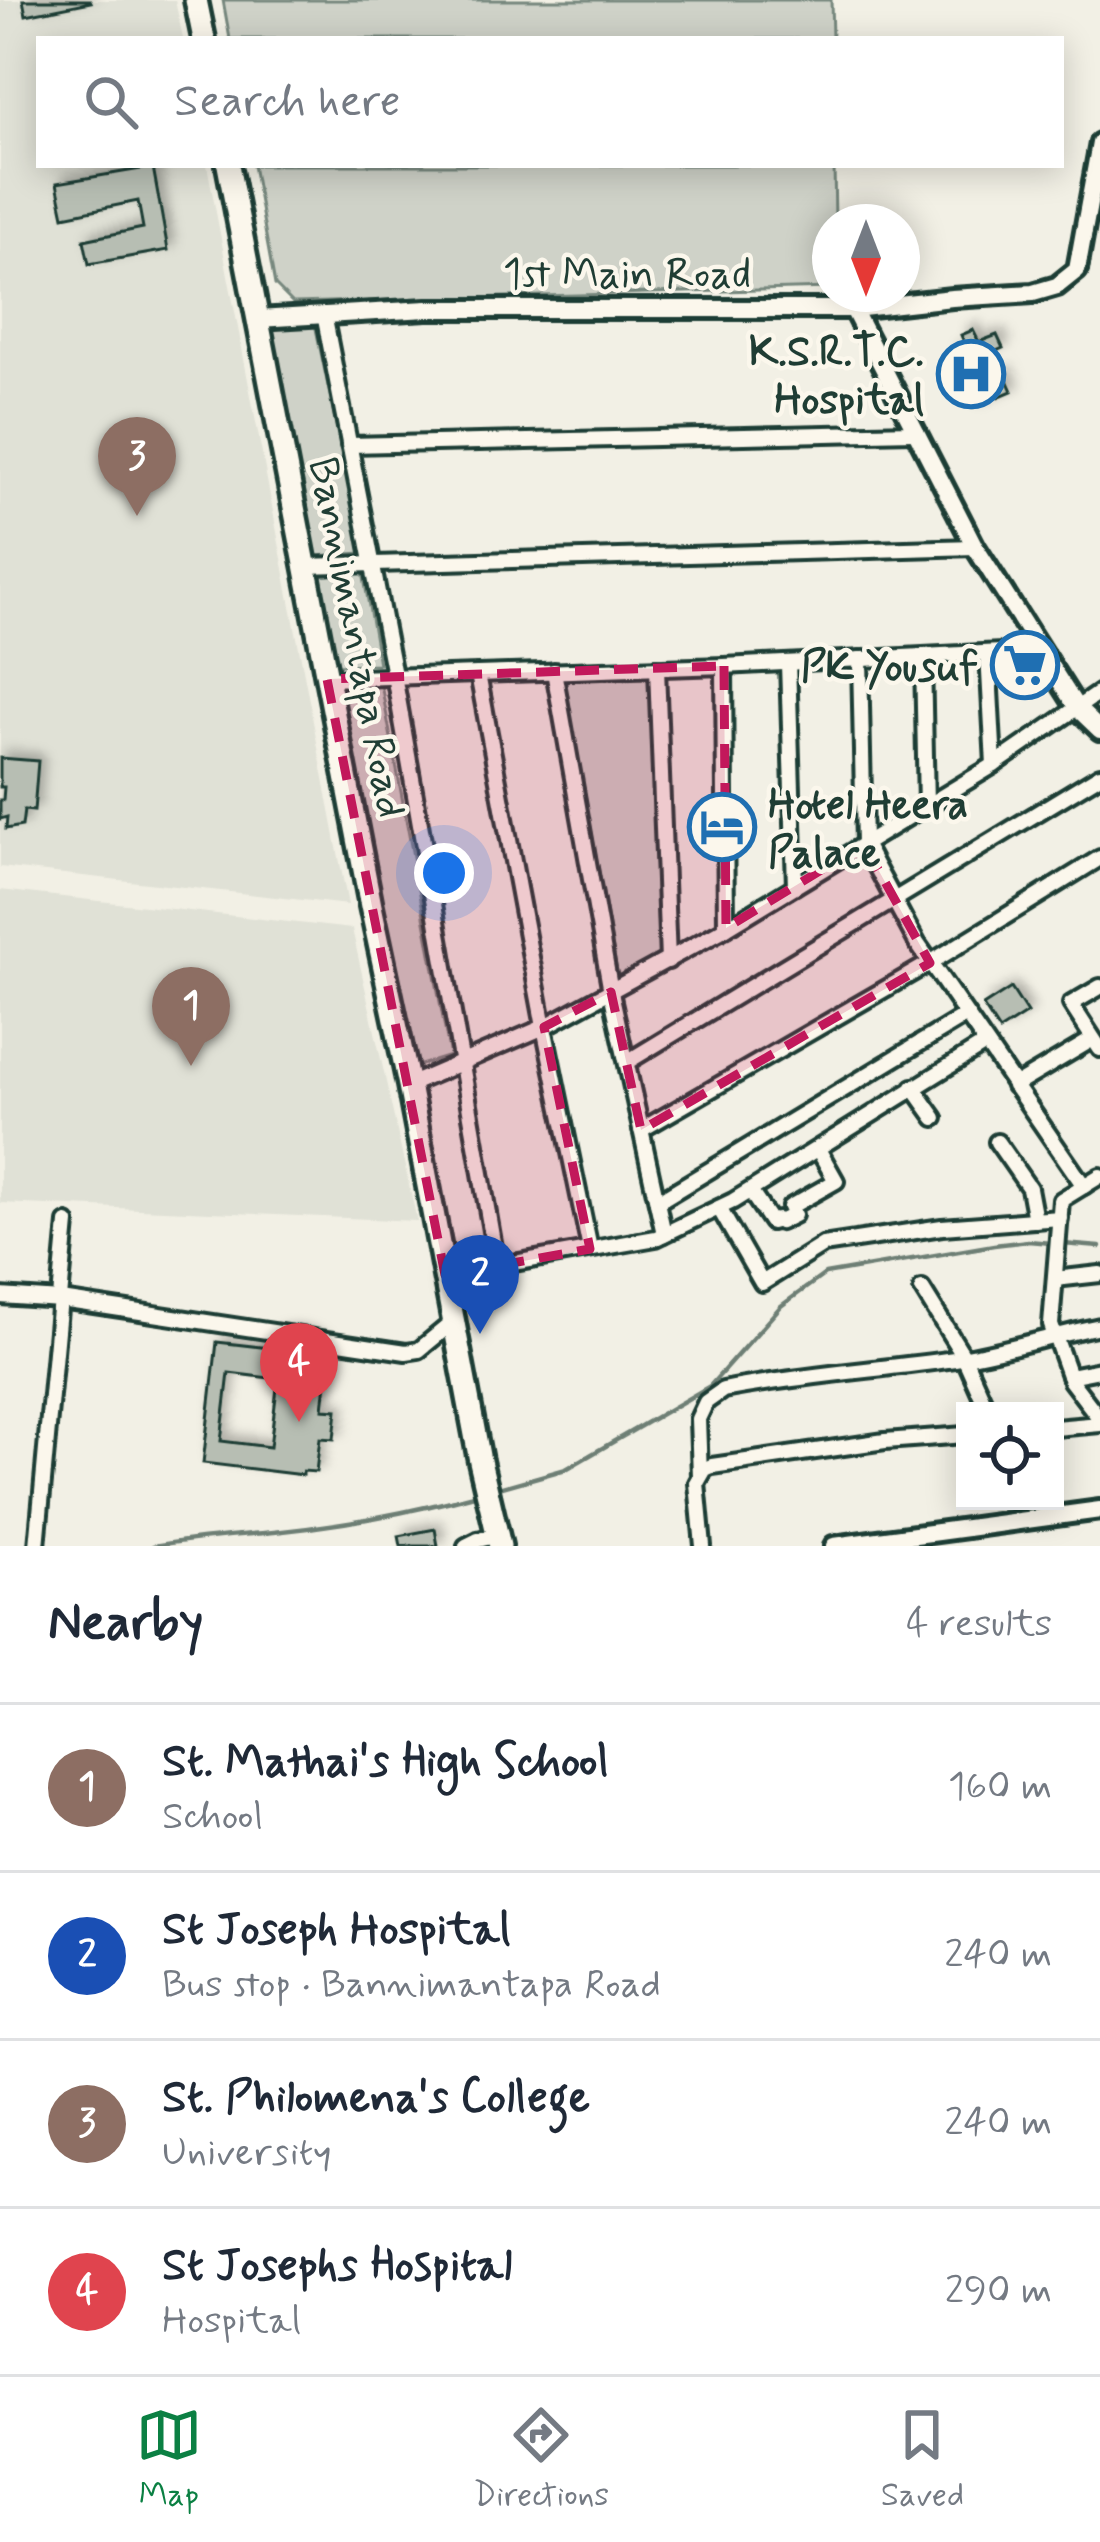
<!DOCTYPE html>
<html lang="en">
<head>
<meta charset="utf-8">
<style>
  body { margin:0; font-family:Mynerve,sans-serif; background:#f6f6f7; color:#1f2937 }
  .controls { position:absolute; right:36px; bottom:36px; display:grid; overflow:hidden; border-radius:0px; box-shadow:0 6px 30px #0003 }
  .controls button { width:108px; height:108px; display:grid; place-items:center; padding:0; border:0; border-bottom:3px solid #e0e1e3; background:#fff; color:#1f2937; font:60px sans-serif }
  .compass { position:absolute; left:812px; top:204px; width:108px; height:108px; border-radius:50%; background:#fff; box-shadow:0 6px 30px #0003; rotate:180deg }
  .you { position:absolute; left:444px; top:873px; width:42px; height:42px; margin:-30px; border:9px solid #fff; border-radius:50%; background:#1a73e8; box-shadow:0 0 0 18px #1a73e833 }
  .badge { display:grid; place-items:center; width:78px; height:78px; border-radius:50%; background:#0b8043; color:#fff; font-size:39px; font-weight:700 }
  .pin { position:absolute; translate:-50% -99px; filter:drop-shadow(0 3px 6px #0008) }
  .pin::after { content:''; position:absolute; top:63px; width:42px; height:36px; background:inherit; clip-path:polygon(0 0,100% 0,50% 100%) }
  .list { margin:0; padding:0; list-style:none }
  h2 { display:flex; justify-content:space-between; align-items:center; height:156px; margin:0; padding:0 48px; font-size:51px }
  h2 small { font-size:39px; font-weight:400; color:#747a83 }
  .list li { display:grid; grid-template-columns:78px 1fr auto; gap:36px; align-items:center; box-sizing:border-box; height:168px; padding:0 48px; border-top:3px solid #e0e1e3 }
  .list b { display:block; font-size:45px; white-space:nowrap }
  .list p { margin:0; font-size:39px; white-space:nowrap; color:#747a83 }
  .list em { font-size:39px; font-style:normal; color:#747a83 }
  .icon { flex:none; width:66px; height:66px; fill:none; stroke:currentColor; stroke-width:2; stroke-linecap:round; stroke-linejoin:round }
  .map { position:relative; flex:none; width:1100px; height:1546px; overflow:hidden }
  .search { position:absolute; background:#fff; box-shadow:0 6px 30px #0003; left:36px; right:36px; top:36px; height:132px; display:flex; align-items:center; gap:30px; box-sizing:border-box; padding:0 42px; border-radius:0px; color:#747a83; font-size:45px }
  .sheet { height:828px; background:#fff }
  nav { display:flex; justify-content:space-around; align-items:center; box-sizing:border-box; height:168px; border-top:3px solid #e0e1e3; background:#fff; font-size:33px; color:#747a83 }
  nav a { display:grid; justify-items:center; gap:6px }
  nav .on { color:#0b8043 }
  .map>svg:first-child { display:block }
  .built { fill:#e0e1d6 }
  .green { fill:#cfd2c8; stroke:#77887e; stroke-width:3 }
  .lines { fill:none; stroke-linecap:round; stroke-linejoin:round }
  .stream { stroke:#6e7f75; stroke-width:4.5 }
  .building { fill:#b7beb3; stroke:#1f3d34; stroke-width:3; fill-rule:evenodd; filter:url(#shadow) }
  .minor-casing { stroke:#1f3d34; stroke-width:22 }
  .tertiary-casing { stroke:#1f3d34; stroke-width:26 }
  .primary-casing { stroke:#1f3d34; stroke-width:30 }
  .minor { stroke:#fbf7ec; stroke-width:14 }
  .tertiary { stroke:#fbf7ec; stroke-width:16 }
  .primary { stroke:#fbf7ec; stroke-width:21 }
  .marked { fill:#c2185b; fill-opacity:0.2; stroke:#c2185b; stroke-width:9; stroke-dasharray:24 15; stroke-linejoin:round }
  .labels { text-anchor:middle; stroke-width:9; stroke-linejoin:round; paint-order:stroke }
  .street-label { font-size:42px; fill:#1f3d34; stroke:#fbf7ec }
  .poi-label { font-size:42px; font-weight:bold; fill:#1f3d34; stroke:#fbf7ec; text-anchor:end }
</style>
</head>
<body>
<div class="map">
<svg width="1100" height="1546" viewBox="0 0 1100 1546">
  <defs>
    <filter id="shadow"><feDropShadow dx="6" dy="-6" stdDeviation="6" flood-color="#0004"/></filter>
  </defs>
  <rect width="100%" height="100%" fill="#f2f0e5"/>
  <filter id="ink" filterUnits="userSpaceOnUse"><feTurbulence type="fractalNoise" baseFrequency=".00833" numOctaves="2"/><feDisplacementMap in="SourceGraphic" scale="24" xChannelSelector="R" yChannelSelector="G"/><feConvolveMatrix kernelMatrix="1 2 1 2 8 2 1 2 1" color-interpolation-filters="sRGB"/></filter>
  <g filter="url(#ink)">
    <g class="built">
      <path d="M 0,0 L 175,0 L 183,39 L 39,39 L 39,165 L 207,165 L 348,905 L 0,867 Z"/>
      <path d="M 0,890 L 352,929 L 417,1221 L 0,1203 Z"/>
    </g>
    <g class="green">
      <path d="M 223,0 L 831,0 L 832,39 L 230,39 Z"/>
      <path d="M 253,165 L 834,165 L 835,222 L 830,222 L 830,288 L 293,303 L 275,285 Z"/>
      <path d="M 315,324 L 363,553 L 315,556 L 269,328 Z"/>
      <path d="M 363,572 L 379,664 L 333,665 L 315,576 Z"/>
      <path d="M 649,676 L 659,954 L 618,977 L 564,678 Z"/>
      <path d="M 381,684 L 450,1056 L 411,1068 L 338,689 Z"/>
    </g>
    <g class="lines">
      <g class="stream">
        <path d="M 1063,1244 L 1100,1247"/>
        <path d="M 495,1489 L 566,1469 L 710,1386 L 781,1306 L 825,1274 L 994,1245 L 1028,1241 L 1051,1243"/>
        <path d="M 153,1546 C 194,1538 233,1536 274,1532 C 343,1525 412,1512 478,1494"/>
      </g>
    </g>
    <g class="building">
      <path d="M 23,0 L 90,0 L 91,2 L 26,15 Z"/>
      <path d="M 153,167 L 168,250 L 89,264 L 84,240 L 143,228 L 138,201 L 64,216 L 57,183 Z"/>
      <path d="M 973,330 L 979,342 L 997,335 L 1003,348 L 978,359 L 987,380 L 1004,373 L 1012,391 L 972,408 L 968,399 L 962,401 L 957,391 L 965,388 L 951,353 L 966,347 L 961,335 Z"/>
      <path d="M 0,758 L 38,761 L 34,811 L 24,810 L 22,826 L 6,829 L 7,817 L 0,819 L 0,800 L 3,800 L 4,787 L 0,787 Z"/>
      <path d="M 1011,988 L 1027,1013 L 999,1031 L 983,1006 Z"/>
      <path d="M 217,1342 L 314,1353 L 313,1362 L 328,1364 L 323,1409 L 337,1410 L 334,1439 L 320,1438 L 316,1472 L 303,1471 L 303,1475 L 203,1463 ZM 229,1373 L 278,1379 L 270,1447 L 221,1441 Z"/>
      <path d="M 435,1529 L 438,1546 L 401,1546 L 399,1536 Z"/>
    </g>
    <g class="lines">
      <g class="minor-casing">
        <g id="minor">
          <path d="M 324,314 L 394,675 L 497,1265"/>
          <path d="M 349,445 L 913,432"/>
          <path d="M 305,566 L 975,547"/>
          <path d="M 988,653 L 994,765"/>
          <path d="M 923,658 L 926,806"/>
          <path d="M 860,659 L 864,844 L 917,943 L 1084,1186"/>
          <path d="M 788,663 L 795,886"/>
          <path d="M 724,666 L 726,928"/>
          <path d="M 657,668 L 668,961"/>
          <path d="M 554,671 L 611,992 L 664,1234"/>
          <path d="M 478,674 L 544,1027 L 590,1249"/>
          <path d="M 327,679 L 724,666 L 1040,650"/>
          <path d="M 1100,987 L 1071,1004 L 1100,1049"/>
          <path d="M 627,1062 L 1100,775"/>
          <path d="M 409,1085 L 544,1027 L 726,928 L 994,765 L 1100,692"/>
          <path d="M 1014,1086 L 1093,1039"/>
          <path d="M 913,1087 L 935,1118"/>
          <path d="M 641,1130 L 930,963 L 1100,858"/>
          <path d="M 997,1142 L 1029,1188 L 1035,1220"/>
          <path d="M 1100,1176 L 1061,1200 L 1051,1325 L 1071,1381 L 1100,1419"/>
          <path d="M 750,1191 L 771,1222 L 778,1220 L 780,1222 L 794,1215 L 790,1207 L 836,1181 L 818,1149"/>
          <path d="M 657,1202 L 965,1016"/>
          <path d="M 719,1208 L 762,1283 L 823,1245 L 942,1227 L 1060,1218"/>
          <path d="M 445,1275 L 656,1238 L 733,1201 L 985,1044"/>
          <path d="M 1055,1279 L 1100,1274"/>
          <path d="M 922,1289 L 964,1357 L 988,1411"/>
          <path d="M 0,1296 L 61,1300 L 406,1352 L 419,1350 L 453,1322"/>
          <path d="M 1069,1376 L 1100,1370"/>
          <path d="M 1055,1428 L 1100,1424"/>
          <path d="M 700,1476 L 698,1419 L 706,1402 L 723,1390 C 800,1375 878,1370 955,1359 C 1004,1351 1051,1336 1100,1326"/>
          <path d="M 37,1546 L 67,1223"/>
          <path d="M 466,1546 L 478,1540 L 499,1535"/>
          <path d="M 703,1546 L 697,1483 L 705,1469 L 712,1466 L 885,1441 L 965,1435"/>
        </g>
      </g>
      <g class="tertiary-casing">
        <g id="tertiary">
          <path d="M 853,309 L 975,547 L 1077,708 L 1100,730"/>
          <path d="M 258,319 L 427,309 L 853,309 L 952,298 L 1033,293 L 1057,286 L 1077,270 L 1100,143"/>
          <path d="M 834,1546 L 1100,1510"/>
        </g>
      </g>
      <g class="primary-casing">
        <g id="primary">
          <path d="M 196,0 L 204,39"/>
          <path d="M 228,165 L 371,906 L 409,1085 L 480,1461 L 500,1546"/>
        </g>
      </g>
      <use href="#minor" class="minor"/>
      <use href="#tertiary" class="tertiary"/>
      <use href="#primary" class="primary"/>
    </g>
  </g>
  <path class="marked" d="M 724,666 L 726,928 L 864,844 L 930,963 L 641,1130 L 611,992 L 544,1027 L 590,1249 L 445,1275 L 327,679 Z"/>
  <defs>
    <g id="hospital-ring" transform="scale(3.45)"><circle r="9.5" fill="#fbf7ec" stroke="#1f6fb2" stroke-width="1.5"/><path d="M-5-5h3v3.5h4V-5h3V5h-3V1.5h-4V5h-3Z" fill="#1f6fb2"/></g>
    <g id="supermarket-ring" transform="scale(3.45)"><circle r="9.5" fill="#fbf7ec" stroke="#1f6fb2" stroke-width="1.5"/><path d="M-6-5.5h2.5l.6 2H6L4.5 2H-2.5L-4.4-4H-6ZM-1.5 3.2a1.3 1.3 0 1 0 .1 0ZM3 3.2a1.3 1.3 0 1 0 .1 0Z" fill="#1f6fb2"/></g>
    <g id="hotel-ring" transform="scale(3.45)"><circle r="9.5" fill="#fbf7ec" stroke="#1f6fb2" stroke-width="1.5"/><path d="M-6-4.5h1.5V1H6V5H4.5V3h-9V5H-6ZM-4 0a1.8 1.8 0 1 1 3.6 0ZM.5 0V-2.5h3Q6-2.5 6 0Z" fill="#1f6fb2"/></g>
  </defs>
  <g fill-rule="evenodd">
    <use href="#hospital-ring" x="971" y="374"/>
    <use href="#supermarket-ring" x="1025" y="665"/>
    <use href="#hotel-ring" x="722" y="827"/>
  </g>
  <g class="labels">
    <g class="street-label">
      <text x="627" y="287">1st Main Road</text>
      <text transform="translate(359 637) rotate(79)" y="15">Bannimantapa Road</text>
    </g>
    <g class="poi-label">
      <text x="924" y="365">K.S.R.T.C.<tspan x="924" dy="48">Hospital</tspan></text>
      <text x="978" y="680">PK Yousuf</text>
      <text x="768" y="818" text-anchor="start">Hotel Heera<tspan x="768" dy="48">Palace</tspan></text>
    </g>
  </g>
</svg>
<div class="controls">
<button><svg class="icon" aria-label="locate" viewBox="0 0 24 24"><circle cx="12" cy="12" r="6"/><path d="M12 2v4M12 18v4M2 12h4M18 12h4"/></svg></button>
</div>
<svg class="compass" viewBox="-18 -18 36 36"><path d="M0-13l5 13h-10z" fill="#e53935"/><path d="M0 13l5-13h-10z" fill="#747a83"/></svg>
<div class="you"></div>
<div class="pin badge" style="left:191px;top:1066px;background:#8d6e63">1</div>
<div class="pin badge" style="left:480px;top:1334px;background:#1a4fb4">2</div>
<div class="pin badge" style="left:137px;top:516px;background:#8d6e63">3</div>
<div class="pin badge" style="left:299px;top:1422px;background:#e0444e">4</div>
<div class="search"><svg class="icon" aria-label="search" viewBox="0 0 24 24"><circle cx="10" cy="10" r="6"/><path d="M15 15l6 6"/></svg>Search here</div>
</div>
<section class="sheet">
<h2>Nearby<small>4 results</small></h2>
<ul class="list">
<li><span class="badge" style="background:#8d6e63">1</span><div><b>St. Mathai's High School</b><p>School</p></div><em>160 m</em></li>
<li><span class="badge" style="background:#1a4fb4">2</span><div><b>St Joseph Hospital</b><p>Bus stop · Bannimantapa Road</p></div><em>240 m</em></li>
<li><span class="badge" style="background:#8d6e63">3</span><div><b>St. Philomena's College</b><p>University</p></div><em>240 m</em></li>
<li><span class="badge" style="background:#e0444e">4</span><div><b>St Josephs Hospital</b><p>Hospital</p></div><em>290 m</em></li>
</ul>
</section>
<nav>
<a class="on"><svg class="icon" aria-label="map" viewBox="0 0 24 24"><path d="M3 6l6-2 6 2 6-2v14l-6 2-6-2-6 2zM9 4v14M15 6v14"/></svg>Map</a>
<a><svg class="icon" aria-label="directions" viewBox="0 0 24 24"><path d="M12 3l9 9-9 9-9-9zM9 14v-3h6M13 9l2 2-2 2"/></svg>Directions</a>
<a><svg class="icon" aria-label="saved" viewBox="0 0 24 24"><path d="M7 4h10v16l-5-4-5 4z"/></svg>Saved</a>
</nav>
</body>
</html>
